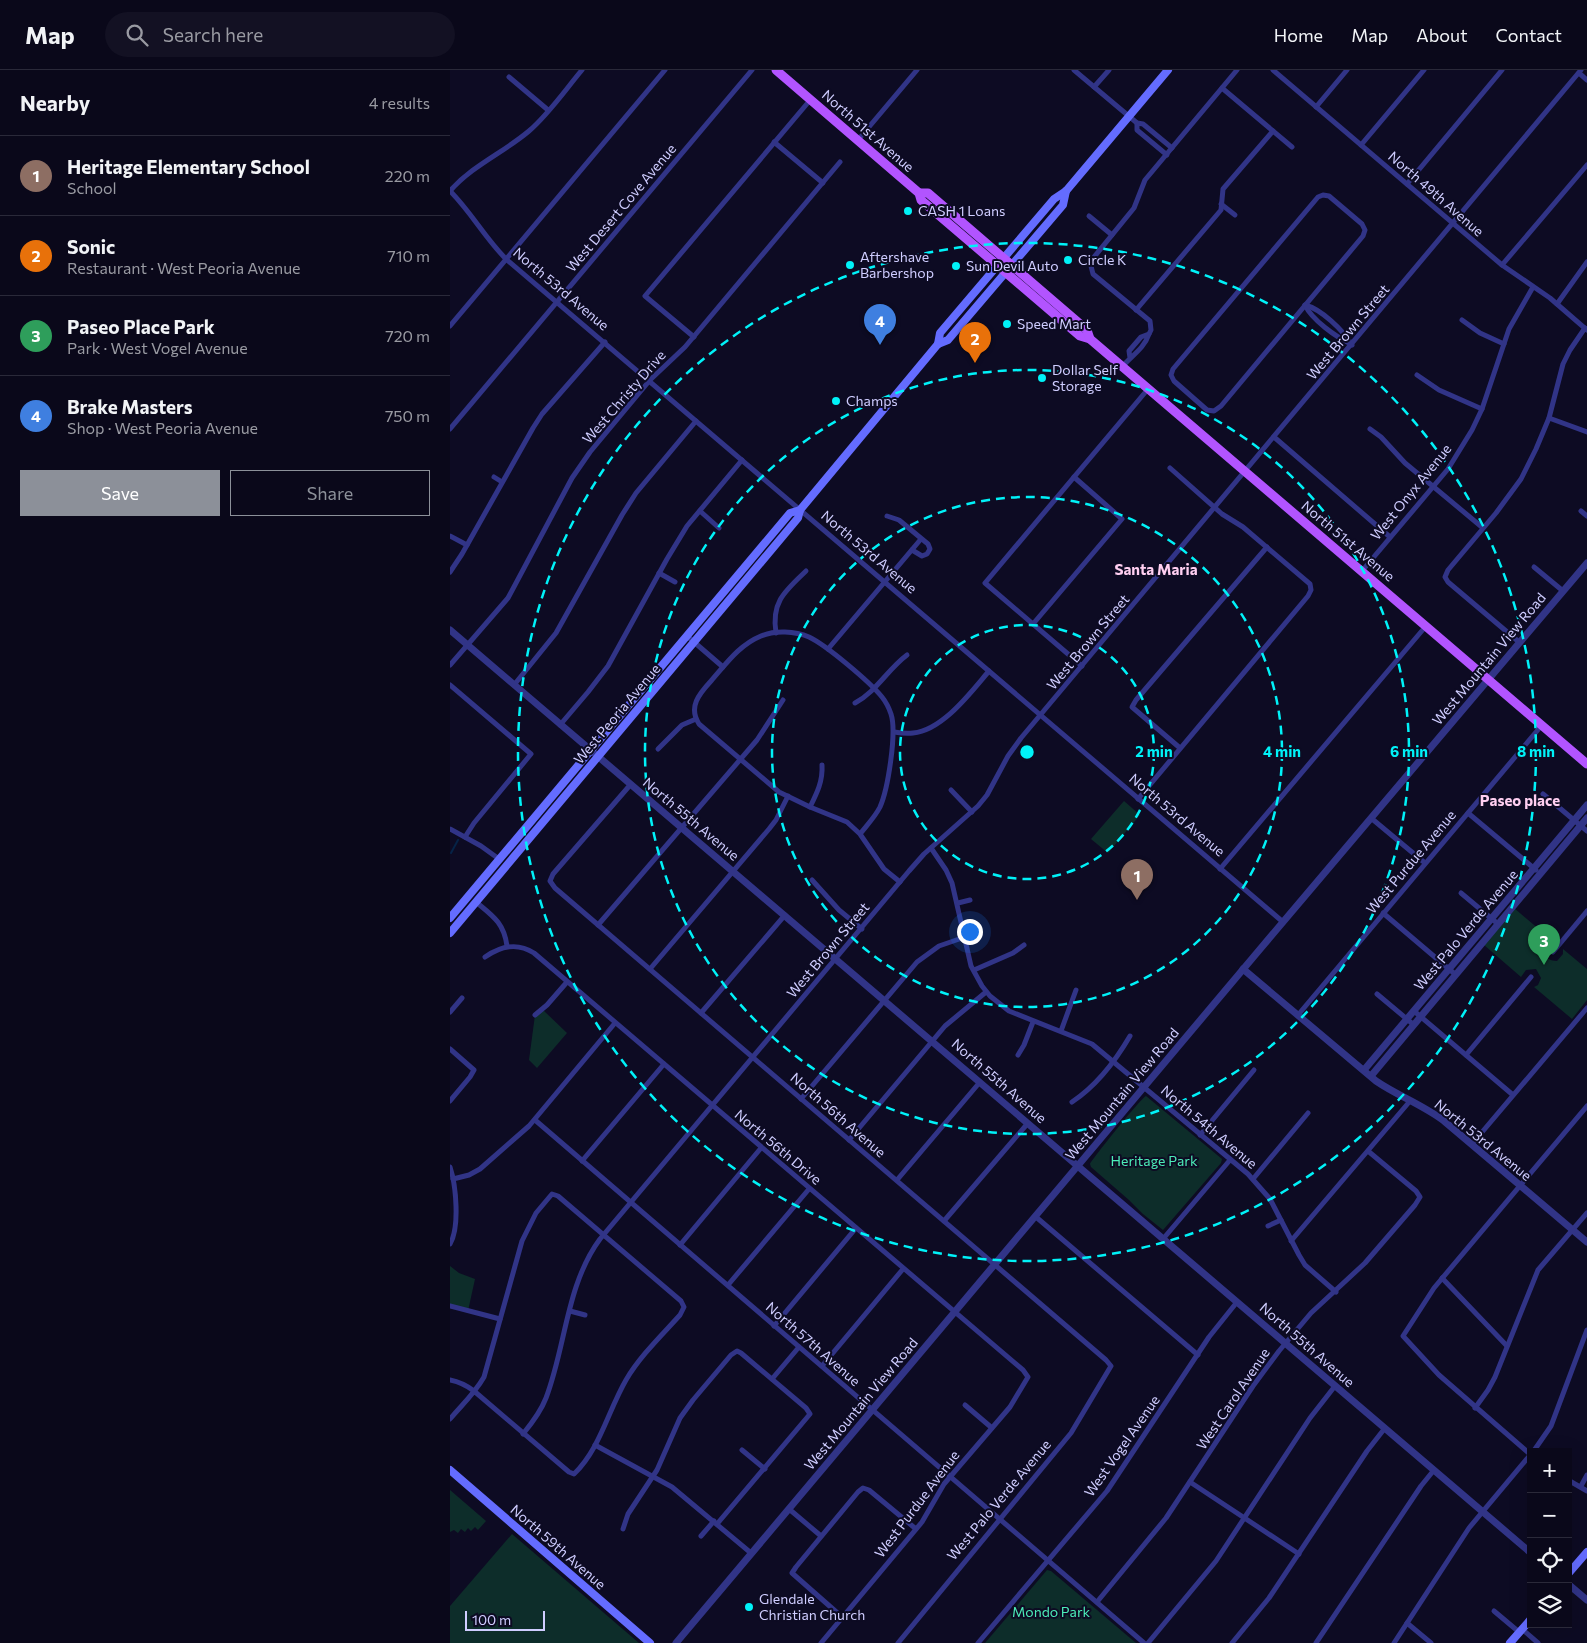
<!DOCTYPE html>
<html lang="en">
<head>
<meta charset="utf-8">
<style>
  body { margin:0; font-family:Commissioner,sans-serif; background:#131123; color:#f1f3f6 }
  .controls { position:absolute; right:15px; bottom:15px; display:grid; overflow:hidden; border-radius:0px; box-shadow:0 5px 20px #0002 }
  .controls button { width:45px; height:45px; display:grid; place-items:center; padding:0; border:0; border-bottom:1px solid #2a2939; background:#0a081a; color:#f1f3f6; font:25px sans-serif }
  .scale { position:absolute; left:15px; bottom:12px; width:80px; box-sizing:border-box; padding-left:5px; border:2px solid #cfcdff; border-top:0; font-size:14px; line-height:18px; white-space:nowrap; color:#cfcdff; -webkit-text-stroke:4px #0d0b23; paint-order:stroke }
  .you { position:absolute; left:519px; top:861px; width:18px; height:18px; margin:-12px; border:4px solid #fff; border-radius:50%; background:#1a73e8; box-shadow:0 0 0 8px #1a73e833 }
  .badge { display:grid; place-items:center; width:32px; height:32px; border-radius:50%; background:#8c9099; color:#fff; font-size:16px; font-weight:700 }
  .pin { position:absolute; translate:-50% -41px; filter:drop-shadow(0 1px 2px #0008) }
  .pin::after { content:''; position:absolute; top:26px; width:18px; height:15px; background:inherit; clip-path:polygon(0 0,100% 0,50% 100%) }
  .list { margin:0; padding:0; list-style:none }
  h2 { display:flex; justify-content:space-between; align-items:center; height:65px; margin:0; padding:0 20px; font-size:21px }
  h2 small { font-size:16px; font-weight:400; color:#999aa2 }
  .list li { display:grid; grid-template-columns:32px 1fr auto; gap:15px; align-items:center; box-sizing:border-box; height:80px; padding:0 20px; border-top:1px solid #2a2939 }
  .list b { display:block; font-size:19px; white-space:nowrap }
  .list p { margin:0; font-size:16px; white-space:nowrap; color:#999aa2 }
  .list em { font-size:16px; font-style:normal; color:#999aa2 }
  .actions { display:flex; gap:10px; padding:15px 20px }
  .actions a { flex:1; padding:11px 0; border:1px solid #8c9099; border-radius:0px; text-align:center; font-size:18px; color:#8c9099 }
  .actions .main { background:#8c9099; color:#fff }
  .icon { flex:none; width:28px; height:28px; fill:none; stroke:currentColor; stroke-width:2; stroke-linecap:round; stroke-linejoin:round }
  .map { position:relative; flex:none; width:1137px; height:1573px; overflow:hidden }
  header { display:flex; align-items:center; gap:30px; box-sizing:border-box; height:70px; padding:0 25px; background:#0a081a; border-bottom:1px solid #2a2939 }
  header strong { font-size:24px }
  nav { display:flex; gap:28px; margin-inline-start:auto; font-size:18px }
  .search { width:350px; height:45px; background:#131123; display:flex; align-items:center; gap:12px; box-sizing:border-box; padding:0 18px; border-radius:28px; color:#999aa2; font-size:19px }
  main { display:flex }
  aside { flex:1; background:#0a081a }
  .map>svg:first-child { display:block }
  .green { fill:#0d2d2a }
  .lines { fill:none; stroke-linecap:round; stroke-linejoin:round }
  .stream { stroke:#062347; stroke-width:2 }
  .minor { stroke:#313487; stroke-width:5 }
  .tertiary { stroke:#313487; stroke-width:7 }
  .secondary { stroke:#646cff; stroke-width:8 }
  .primary { stroke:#b254ff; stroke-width:9 }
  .ring { fill:none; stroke:#00f2f8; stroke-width:2.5; stroke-dasharray:9 6 }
  .poi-dot { fill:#00f2f8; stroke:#0d0b23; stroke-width:2 }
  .labels { text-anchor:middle; stroke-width:4; stroke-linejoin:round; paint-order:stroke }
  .street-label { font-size:14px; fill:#cfcdff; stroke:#0d0b23 }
  .poi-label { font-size:14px; fill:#cfcdff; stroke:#0d0b23; text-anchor:start }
  .park-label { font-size:14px; fill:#4cecb8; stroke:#0d0b23 }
  .neighbourhood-label { font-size:15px; font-weight:bold; fill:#ffcff1; stroke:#0d0b23 }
  .centre { fill:#00f2f8; stroke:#0d0b23; stroke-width:2.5 }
  .ring-label { font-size:15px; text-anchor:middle; font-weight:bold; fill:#00f2f8; stroke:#0d0b23; stroke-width:4; stroke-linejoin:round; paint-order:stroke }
</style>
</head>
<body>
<header>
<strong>Map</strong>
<div class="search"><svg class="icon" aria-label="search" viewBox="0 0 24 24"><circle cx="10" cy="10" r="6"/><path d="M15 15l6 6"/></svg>Search here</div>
<nav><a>Home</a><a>Map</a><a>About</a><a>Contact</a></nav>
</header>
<main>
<aside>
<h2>Nearby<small>4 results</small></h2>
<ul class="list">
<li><span class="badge" style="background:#8d6e63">1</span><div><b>Heritage Elementary School</b><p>School</p></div><em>220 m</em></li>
<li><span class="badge" style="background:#e8710a">2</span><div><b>Sonic</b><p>Restaurant · West Peoria Avenue</p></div><em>710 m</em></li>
<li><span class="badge" style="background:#2e9e5b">3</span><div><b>Paseo Place Park</b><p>Park · West Vogel Avenue</p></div><em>720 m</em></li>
<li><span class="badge" style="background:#3f7fe0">4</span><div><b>Brake Masters</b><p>Shop · West Peoria Avenue</p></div><em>750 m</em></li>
</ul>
<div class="actions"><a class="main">Save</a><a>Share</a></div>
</aside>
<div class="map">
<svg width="1137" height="1573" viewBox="0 0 1137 1573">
  <rect width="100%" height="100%" fill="#0d0b23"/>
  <g class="green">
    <path d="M 674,731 L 690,745 L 658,783 L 641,769 Z"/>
    <path d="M 1064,838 L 1103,871 C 1090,876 1092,891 1107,891 L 1113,884 L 1113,879 L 1137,899 L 1137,930 L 1122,949 L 1084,917 L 1088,915 L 1091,908 L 1086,899 L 1076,900 L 1071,907 L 1034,875 Z"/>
    <path d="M 93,940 L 117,963 L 87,998 L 79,990 L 85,945 Z"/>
    <path d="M 696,1026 L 772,1089 L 771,1093 L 713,1160 L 693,1144 L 679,1130 L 641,1097 L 640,1094 C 643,1088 691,1028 696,1026 Z"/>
    <path d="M 0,1196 L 9,1203 L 25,1209 L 18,1241 L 0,1236 Z"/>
    <path d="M 0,1420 L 36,1451 L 28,1460 L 25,1457 L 21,1461 L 18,1458 L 15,1462 L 11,1459 L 8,1463 L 4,1460 L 0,1462 Z"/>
    <path d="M 62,1464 L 189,1573 L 0,1573 L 0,1536 Z"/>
    <path d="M 597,1500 L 601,1501 L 686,1573 L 535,1573 Z"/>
  </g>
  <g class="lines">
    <path class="stream" d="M 1,783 L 8,770"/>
    <g class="minor">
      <path d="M 132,0 C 116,19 98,45 79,61 C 53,83 23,95 0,121 C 21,142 35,168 56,189 L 833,852"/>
      <path d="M 624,0 L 687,53 L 693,54 L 722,78"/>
      <path d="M 823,0 L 1052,195 L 1100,228 L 1137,260"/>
      <path d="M 1129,3 L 1137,10"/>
      <path d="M 59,7 L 98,40"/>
      <path d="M 644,17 L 659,0"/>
      <path d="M 772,18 L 842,77"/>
      <path d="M 866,37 L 897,0"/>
      <path d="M 687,53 L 687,60 L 717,85"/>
      <path d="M 408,70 L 467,0"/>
      <path d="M 324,72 L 373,113"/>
      <path d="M 911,75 L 974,0"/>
      <path d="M 957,114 L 1052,0"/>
      <path d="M 873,125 L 879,126 L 912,154 L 915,160 L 913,166 L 771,336 L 764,341 L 757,340 L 724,311 L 721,305 L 723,299 L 868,127 Z"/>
      <path d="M 771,134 L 785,145"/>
      <path d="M 639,146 L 662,165"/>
      <path d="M 1052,195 L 1137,95"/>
      <path d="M 1107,234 L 1137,192"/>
      <path d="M 855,235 C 871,239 893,260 902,275"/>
      <path d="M 855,235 C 862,250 886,267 901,274"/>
      <path d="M 686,240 L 771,140 L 773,119 L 823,61"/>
      <path d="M 1012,250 L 1030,263 L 1054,274"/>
      <path d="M 0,256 L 215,0"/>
      <path d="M 699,264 L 701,260 L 700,251 L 643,204 L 640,192 L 684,138 L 695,110 L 787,0"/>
      <path d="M 244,267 L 195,226 L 361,29"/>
      <path d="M 672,297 C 681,286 694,279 699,264 L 691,267 L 679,281 L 680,288"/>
      <path d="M 967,305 L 989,320 L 1032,339"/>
      <path d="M 1099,348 L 1137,362"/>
      <path d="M 0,359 L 302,0"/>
      <path d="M 920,359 L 931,367 L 955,393 L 1033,458"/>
      <path d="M 824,367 L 940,467"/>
      <path d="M 44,407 L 52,412"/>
      <path d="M 250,441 L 269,458"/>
      <path d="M 1131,441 L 1137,446"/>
      <path d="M 437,446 L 449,450 L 478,474 L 480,479 L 477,484 L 472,486 L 462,480"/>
      <path d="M 0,466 L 17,475"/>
      <path d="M 1084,497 L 1113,521"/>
      <path d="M 912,501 L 998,399 L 1022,360 L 1032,339 L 1059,259 L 1083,217"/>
      <path d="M 0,502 L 12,484 L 83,358 L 92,344 L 155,272"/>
      <path d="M 209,503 L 225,512"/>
      <path d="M 583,554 L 672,449 L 624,407"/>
      <path d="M 326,563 C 321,532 335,521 356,501"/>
      <path d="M 237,566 L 273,597"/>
      <path d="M 1069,572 L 998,512 L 995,507 L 998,500 L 1046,443 L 1071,409 L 1086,379 L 1099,348 L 1113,294 L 1120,280 L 1135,258"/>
      <path d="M 378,579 L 471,469"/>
      <path d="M 0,595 L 58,528 L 122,408 L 140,382 L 200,310 L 235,277 L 390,92"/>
      <path d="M 632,596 L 535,513 L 698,319"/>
      <path d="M 0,615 L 81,684 L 24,753 L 15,767"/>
      <path d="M 64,615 L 106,563 L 172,445 L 186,423 L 246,351"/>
      <path d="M 405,633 C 426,622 438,599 457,585"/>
      <path d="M 110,655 L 138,622 L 158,596 L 217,489 L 237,456 L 292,390"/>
      <path d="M 444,662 C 450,663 457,664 463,663 C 493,660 521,622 539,601"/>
      <path d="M 730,678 L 682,637 L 686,630 L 817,477"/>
      <path d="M 208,679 L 232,655 L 246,649"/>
      <path d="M 181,714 L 103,804 L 100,811 L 105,818 L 656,1290 L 661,1296 L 621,1363 L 448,1573"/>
      <path d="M 501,720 L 522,742"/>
      <path d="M 1093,724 L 1137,761"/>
      <path d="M 688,729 L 858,526 L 861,520 L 860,514 L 793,457 L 772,444 L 720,398"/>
      <path d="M 360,737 C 367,723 373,711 372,695"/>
      <path d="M 1018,743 L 1086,800"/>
      <path d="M 921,748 L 975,793"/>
      <path d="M 0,759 L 31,776 L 49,789"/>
      <path d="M 410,764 C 417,755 425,747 430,737 C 438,719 447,662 441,644 C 439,638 436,632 432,627 C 420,612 376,575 359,567 C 345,561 325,560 311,566 C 289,575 276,594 261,611 C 249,624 238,637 249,654 L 329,722 L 360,737 L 397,752 L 410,764 L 434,799 L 450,812"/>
      <path d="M 481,778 L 496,800 L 502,813 L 521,896 L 532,916 L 540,926 L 559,941 L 642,974 L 798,1104 L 820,1129 L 849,1185 L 855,1195 L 886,1222"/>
      <path d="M 770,799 L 976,556"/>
      <path d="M 362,810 L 389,840 L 412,859"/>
      <path d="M 1011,823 L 1048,854"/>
      <path d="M 26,832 C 43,846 54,853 57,876"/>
      <path d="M 508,833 L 520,830"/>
      <path d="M 933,843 L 1006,905"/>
      <path d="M 148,855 L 307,670 L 333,630"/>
      <path d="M 1103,882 L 1137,841"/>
      <path d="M 35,887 C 51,876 67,872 84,883 L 573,1300 L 578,1307 L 560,1337 L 494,1414 L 472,1452 L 371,1573"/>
      <path d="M 200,899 L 319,759 L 326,750 L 338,726"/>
      <path d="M 524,900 L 563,883 L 574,875"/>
      <path d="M 927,924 L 964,955"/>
      <path d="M 964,941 L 1063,1025"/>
      <path d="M 0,942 L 12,928"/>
      <path d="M 251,943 L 335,845"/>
      <path d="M 85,945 L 97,935 L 117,912"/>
      <path d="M 848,945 L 1092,655"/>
      <path d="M 611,961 L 626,920"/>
      <path d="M 0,979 L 24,1000 L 20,1007 L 0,1031"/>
      <path d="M 568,985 L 574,975 L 583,952"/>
      <path d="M 1016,985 L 1081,907"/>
      <path d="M 351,1029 L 467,892 L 489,876 L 515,867"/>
      <path d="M 622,1032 C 646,1016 666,990 680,966"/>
      <path d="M 85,1050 L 694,1573"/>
      <path d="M 750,1065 L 804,1000"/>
      <path d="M 399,1070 L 495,956 L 536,922"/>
      <path d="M 1022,1074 L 1137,938"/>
      <path d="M 132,1091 L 214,994"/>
      <path d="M 0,1097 C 6,1115 10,1157 0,1174"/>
      <path d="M 3,1109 L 19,1105 L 30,1099 L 79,1056 L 165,953"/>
      <path d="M 803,1109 L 858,1043"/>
      <path d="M 447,1110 L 530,1012"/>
      <path d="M 586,1147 L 748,1285"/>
      <path d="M 494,1151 L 578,1053"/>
      <path d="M 818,1156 L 831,1150"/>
      <path d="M 713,1169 L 780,1090"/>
      <path d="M 841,1171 L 960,1031"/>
      <path d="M 230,1175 L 311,1078"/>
      <path d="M 992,1208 L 1057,1276"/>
      <path d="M 278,1215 L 359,1119"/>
      <path d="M 0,1236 L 50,1249"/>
      <path d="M 120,1241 L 135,1245"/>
      <path d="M 324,1256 L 406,1158"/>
      <path d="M 372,1296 L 453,1199"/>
      <path d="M 322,1309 L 349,1277"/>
      <path d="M 0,1310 C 10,1312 16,1315 24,1321 L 119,1402 L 124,1404 C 150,1379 158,1341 176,1310 C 190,1286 212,1265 230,1245 L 234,1237 L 231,1231 L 108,1126 L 102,1124 L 86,1143 L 72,1171 L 34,1307 C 25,1323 11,1336 0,1349"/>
      <path d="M 515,1335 L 542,1358"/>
      <path d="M 1025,1338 L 1038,1320 L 1045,1307 L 1088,1200 L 1137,1143"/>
      <path d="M 73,1364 C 82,1353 91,1341 96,1328 C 116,1276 116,1215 150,1169 L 459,801 L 474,784 L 528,736 L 537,725 L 558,686 L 571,668 L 1131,0"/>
      <path d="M 145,1375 L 222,1417 L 301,1483"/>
      <path d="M 292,1380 L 315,1399"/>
      <path d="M 1083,1382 L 1101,1356 L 1137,1260"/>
      <path d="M 1081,1385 L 989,1305 L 953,1266 L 984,1218 L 1137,1036"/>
      <path d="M 1118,1410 L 1137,1421"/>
      <path d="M 740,1412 L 849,1484"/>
      <path d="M 1131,1416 L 1137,1405"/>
      <path d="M 339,1439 L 371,1466"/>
      <path d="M 173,1459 L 178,1444 L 207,1400 L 230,1348 L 243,1330 L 281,1285 L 287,1281 L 291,1283 L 356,1338 L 360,1344 L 267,1454"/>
      <path d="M 251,1466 L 264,1451"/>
      <path d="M 647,1532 L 716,1448 L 803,1316 L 829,1281 L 861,1243 L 915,1193 L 965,1135 L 970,1127 L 966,1121 L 918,1081"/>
      <path d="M 1044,1541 L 1069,1562"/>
      <path d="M 392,1547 L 342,1503 L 346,1497 L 408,1422 L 413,1418 L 419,1420 L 466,1459"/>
      <path d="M 957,1553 L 981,1573"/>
      <path d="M 1072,1559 L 1088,1573"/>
      <path d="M 528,1573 L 657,1421 L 759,1267 L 787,1232"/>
      <path d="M 698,1573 L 766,1491 L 860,1348 L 885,1316"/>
      <path d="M 782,1573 L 819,1528 L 917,1381 L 935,1358"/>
      <path d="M 866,1573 L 971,1416 L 984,1400"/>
      <path d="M 944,1573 L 1019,1458 L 1081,1384"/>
    </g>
    <g class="tertiary">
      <path d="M 0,560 L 1081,1483"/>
      <path d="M 793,899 L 926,1011 C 948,1026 973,1035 994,1051 L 1137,1172"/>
      <path d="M 914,1000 L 1137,735"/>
      <path d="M 921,1006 L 1137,748"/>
      <path d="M 1118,1514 L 1137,1530"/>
      <path d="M 226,1573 L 811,878 L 1137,493"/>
    </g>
    <g class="secondary">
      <path d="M 488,274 L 490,263 L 604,129 L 616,121 L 718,0"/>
      <path d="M 0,848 L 340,443 L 350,440"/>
      <path d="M 0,863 L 348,448 L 350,440 L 488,274 L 498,270 L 613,135 L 616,121"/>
      <path d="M 0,1400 L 200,1573"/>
      <path d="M 1118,1504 L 1137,1482"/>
      <path d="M 1060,1573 L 1081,1549"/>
    </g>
    <g class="primary">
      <path d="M 326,0 L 469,123 L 471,130 L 630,266 L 640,269 L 1137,694"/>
      <path d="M 469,123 L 478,123 L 637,260 L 640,269"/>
    </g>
  </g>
  <g class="ring">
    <circle cx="577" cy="682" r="127"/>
    <circle cx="577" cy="682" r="255"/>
    <circle cx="577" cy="682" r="382"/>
    <circle cx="577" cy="682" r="509"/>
  </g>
  <g class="poi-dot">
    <circle cx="458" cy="141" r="5"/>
    <circle cx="618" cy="190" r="5"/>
    <circle cx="400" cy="195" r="5"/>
    <circle cx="506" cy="196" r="5"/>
    <circle cx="557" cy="254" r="5"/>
    <circle cx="592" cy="308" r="5"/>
    <circle cx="386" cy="331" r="5"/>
    <circle cx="299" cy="1537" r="5"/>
  </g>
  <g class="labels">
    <g class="street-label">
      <text transform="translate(418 61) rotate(41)" y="5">North 51st Avenue</text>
      <text transform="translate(986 124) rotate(41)" y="5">North 49th Avenue</text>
      <text transform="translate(171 138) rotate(-50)" y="5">West Desert Cove Avenue</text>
      <text transform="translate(111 219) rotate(40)" y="5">North 53rd Avenue</text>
      <text transform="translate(898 262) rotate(-50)" y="5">West Brown Street</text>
      <text transform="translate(174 327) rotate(-49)" y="5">West Christy Drive</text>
      <text transform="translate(961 422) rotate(-51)" y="5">West Onyx Avenue</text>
      <text transform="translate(898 471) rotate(40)" y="5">North 51st Avenue</text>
      <text transform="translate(419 482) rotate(40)" y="5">North 53rd Avenue</text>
      <text transform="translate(638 572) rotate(-50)" y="5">West Brown Street</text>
      <text transform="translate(1039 589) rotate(-50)" y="5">West Mountain View Road</text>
      <text transform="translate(167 644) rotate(-50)" y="5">West Peoria Avenue</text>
      <text transform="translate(727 745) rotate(40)" y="5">North 53rd Avenue</text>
      <text transform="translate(241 749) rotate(40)" y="5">North 55th Avenue</text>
      <text transform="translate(961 792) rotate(-50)" y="5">West Purdue Avenue</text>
      <text transform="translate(1016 860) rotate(-50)" y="5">West Palo Verde Avenue</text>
      <text transform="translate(378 880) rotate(-50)" y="5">West Brown Street</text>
      <text transform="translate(549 1011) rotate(41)" y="5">North 55th Avenue</text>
      <text transform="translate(672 1024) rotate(-50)" y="5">West Mountain View Road</text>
      <text transform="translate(388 1045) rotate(41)" y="5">North 56th Avenue</text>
      <text transform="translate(759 1057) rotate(40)" y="5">North 54th Avenue</text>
      <text transform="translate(1033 1070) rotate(39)" y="5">North 53rd Avenue</text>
      <text transform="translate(328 1077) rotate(40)" y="5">North 56th Drive</text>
      <text transform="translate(363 1274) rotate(41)" y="5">North 57th Avenue</text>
      <text transform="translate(857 1275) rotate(41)" y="5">North 55th Avenue</text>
      <text transform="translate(783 1329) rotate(-56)" y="5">West Carol Avenue</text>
      <text transform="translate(411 1334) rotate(-50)" y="5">West Mountain View Road</text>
      <text transform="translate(672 1376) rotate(-55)" y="5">West Vogel Avenue</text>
      <text transform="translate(549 1430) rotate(-50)" y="5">West Palo Verde Avenue</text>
      <text transform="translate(467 1434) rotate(-53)" y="5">West Purdue Avenue</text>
      <text transform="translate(108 1477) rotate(41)" y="5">North 59th Avenue</text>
    </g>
    <g class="poi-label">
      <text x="468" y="146">CASH 1 Loans</text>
      <text x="410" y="192">Aftershave<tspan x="410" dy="16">Barbershop</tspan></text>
      <text x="628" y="195">Circle K</text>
      <text x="516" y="201">Sun Devil Auto</text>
      <text x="567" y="259">Speed Mart</text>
      <text x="602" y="305">Dollar Self<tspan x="602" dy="16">Storage</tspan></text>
      <text x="396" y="336">Champs</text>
      <text x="309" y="1534">Glendale<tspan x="309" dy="16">Christian Church</tspan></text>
    </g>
    <g class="park-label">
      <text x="704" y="1096">Heritage Park</text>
      <text x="601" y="1547">Mondo Park</text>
    </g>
    <g class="neighbourhood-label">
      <text x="706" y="505">Santa Maria</text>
      <text x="1070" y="736">Paseo place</text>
    </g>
  </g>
  <circle cx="577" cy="682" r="8" class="centre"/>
  <g class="ring-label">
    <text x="704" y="687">2 min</text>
    <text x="832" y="687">4 min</text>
    <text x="959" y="687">6 min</text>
    <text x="1086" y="687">8 min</text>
  </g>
</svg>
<div class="controls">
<button>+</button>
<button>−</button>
<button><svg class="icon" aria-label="locate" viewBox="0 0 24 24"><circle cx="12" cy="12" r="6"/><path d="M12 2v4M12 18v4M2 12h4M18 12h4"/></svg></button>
<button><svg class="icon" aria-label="layers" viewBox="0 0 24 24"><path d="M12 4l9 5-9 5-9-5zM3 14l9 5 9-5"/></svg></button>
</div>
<div class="scale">100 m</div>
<div class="you"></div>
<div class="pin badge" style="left:687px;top:830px;background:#8d6e63">1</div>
<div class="pin badge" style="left:525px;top:293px;background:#e8710a">2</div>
<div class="pin badge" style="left:1094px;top:895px;background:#2e9e5b">3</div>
<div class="pin badge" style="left:430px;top:275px;background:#3f7fe0">4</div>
</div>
</main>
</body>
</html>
